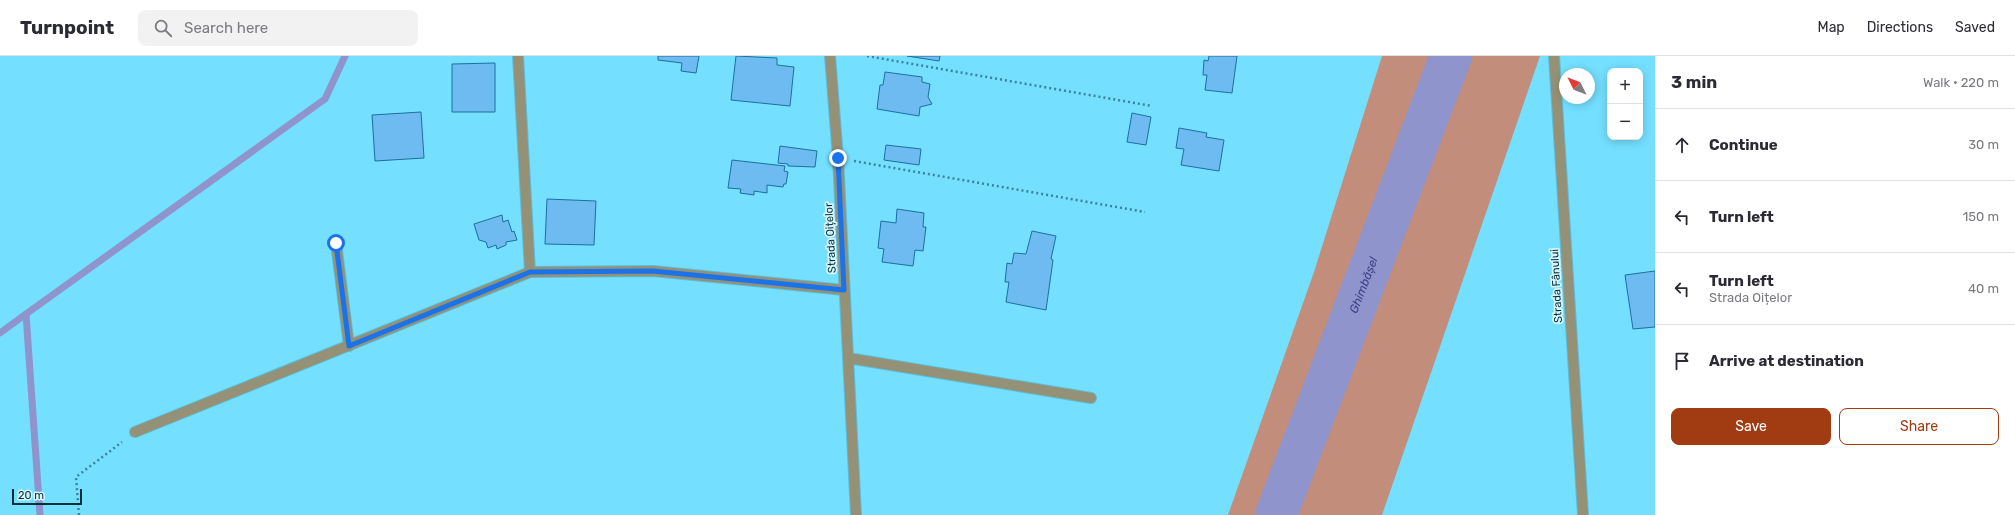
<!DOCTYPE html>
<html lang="en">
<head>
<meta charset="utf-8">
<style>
  body { margin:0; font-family:Rubik,sans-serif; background:#f2f2f3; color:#2b2b33 }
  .controls { position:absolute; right:12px; top:12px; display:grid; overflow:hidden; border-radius:8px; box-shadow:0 2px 10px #0003 }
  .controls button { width:36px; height:36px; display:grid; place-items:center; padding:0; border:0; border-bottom:1px solid #e1e1e2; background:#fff; color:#2b2b33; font:20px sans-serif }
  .compass { position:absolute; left:1559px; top:12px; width:36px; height:36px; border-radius:50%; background:#fff; box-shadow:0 2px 10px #0003; rotate:312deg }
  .scale { position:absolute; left:12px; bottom:10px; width:70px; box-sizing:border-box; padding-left:4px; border:2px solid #00303c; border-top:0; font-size:11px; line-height:14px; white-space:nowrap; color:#00303c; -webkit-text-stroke:3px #d8f5fe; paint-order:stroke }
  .stop { position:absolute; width:12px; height:12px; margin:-9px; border:3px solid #1a73e8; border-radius:50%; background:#fff }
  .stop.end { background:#1a73e8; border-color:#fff; box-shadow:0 1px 4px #0008 }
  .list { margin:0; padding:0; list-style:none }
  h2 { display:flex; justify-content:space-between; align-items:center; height:52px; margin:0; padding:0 16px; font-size:17px }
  h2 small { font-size:13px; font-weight:400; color:#7c7c81 }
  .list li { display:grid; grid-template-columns:26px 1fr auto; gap:12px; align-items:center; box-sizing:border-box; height:72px; padding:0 16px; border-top:1px solid #e1e1e2 }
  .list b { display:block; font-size:15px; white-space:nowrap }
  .list p { margin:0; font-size:13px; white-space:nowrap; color:#7c7c81 }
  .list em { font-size:13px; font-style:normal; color:#7c7c81 }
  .actions { display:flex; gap:8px; padding:12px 16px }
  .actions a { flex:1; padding:9px 0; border:1px solid #a13b11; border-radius:8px; text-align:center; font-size:14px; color:#a13b11 }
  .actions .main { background:#a13b11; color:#fff }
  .icon { flex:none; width:22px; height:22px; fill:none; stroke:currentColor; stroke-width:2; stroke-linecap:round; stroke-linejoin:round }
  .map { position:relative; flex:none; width:1655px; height:459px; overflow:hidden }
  header { display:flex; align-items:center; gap:24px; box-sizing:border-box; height:56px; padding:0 20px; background:#fff; border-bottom:1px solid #e1e1e2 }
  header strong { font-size:19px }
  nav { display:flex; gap:22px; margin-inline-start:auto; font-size:14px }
  .search { width:280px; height:36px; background:#f2f2f3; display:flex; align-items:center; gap:10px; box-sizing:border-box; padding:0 14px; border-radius:8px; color:#7c7c81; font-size:15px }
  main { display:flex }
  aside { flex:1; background:#fff }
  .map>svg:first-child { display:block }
  .green { fill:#c38d7b }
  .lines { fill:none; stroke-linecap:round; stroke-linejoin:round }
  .stream { stroke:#8f94cd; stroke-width:7 }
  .river { stroke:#8f94cd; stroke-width:42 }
  .building { fill:#6dbbf0; stroke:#1b70a0 }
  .minor-casing { stroke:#5dbcd8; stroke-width:12 }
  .path { stroke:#38859b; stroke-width:2.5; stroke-dasharray:2 3; stroke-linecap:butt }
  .minor { stroke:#959177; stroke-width:10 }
  .route { stroke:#1a73e8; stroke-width:5 }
  .labels { text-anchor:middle; stroke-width:3.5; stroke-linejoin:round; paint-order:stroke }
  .street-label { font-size:11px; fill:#00303c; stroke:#d8f5fe }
  .water-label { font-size:12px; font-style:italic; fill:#3f4085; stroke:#d8f5fe }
</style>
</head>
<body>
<header>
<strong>Turnpoint</strong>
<div class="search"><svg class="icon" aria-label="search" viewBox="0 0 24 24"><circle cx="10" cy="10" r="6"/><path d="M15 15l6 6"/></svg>Search here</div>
<nav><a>Map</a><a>Directions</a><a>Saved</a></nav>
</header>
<main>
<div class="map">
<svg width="1655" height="459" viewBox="0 0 1655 459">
  <rect width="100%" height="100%" fill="#74dfff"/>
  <path class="green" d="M 1382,0 L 1540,0 L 1382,459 L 1228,459 L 1314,216 Z"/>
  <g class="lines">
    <g class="stream">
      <path d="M 0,277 L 26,258"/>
      <path d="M 40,459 L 26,258 L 325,43 L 345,0"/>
    </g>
    <path class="river" id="s1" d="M 1276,459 L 1451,0"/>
  </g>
  <g class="building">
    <path d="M 658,0 L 699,0 L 696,17 L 681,15 L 682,7 L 658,4 Z"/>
    <path d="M 736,0 L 777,2 L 777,9 L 794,11 L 790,50 L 731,44 Z"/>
    <path d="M 907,0 L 940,0 L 939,5 Z"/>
    <path d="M 1209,0 L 1237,0 L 1232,37 L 1205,34 L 1207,19 L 1203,19 L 1204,4 L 1208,5 Z"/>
    <path d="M 495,7 L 495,56 L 452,56 L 452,8 Z"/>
    <path d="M 885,16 L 922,21 L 922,26 L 930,28 L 928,41 L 932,48 L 920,51 L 919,60 L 877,53 L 880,29 L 883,29 Z"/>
    <path d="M 421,56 L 424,102 L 375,105 L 372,59 Z"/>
    <path d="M 1132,57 L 1151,61 L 1146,89 L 1127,86 Z"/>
    <path d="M 1179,72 L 1207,77 L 1206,81 L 1224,84 L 1219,115 L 1181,109 L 1184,93 L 1176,92 Z"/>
    <path d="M 886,89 L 921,93 L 919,109 L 884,104 Z"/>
    <path d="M 780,90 L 817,95 L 815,111 L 788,110 L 788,108 L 778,107 Z"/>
    <path d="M 732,104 L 785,110 L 784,115 L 788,116 L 786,128 L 784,128 L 783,131 L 767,129 L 767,137 L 754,135 L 754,139 L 740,137 L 741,133 L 728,132 Z"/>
    <path d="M 547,143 L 596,145 L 594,189 L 545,188 Z"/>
    <path d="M 897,153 L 924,157 L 923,171 L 926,171 L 923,195 L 915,194 L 913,210 L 882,206 L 884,193 L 878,192 L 881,165 L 896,167 Z"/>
    <path d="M 502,159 L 503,166 L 508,164 L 512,176 L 514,175 L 517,184 L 506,186 L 506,189 L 497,193 L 496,189 L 488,192 L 486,186 L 479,184 L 474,168 Z"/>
    <path d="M 1032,175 L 1056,180 L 1051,203 L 1053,204 L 1046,254 L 1006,246 L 1009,226 L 1005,226 L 1007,207 L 1012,208 L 1014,197 L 1026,198 Z"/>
    <path d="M 1655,215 L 1655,271 L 1633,273 L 1625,219 Z"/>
  </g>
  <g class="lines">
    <g class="minor-casing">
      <g id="minor">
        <path d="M 518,0 L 530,216"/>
        <path d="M 830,0 L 838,102 L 856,459"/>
        <path d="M 1554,0 L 1583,459"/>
        <path d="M 336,187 L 349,290"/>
        <path d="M 848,302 L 1091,342"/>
        <path d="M 135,376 L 530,216 L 653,215 L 844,234"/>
      </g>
    </g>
    <g class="path">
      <path d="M 867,0 L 1152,50"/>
      <path d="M 854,105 L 1145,156"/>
      <path d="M 79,459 L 76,421 L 122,386"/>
    </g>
    <use href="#minor" class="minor"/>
  </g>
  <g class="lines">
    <path class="route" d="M 336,187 L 349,290 L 530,216 L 653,215 L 844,234 L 838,102"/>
  </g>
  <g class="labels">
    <g class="street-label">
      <text transform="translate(830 182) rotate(-93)" y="4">Strada Oițelor</text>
      <text transform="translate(1556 230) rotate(-93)" y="4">Strada Fânului</text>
    </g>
    <g class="water-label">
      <text dy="4" stroke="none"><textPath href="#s1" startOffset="246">Ghimbășel</textPath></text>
    </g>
  </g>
</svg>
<div class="controls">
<button>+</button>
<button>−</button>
</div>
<svg class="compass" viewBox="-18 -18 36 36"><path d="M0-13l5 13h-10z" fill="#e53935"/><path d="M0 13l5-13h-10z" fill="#7c7c81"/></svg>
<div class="scale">20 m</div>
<div class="stop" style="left:336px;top:187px"></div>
<div class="stop end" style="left:838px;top:102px"></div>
</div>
<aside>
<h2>3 min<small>Walk · 220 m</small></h2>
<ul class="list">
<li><svg class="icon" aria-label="ahead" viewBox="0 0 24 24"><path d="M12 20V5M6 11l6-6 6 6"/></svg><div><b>Continue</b></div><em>30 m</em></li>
<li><svg class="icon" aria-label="left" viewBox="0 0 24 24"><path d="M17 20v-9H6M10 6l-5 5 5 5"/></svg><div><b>Turn left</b></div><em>150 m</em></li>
<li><svg class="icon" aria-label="left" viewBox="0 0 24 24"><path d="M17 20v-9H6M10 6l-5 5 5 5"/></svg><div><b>Turn left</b><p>Strada Oițelor</p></div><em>40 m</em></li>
<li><svg class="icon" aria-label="arrive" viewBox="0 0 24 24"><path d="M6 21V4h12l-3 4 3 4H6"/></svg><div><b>Arrive at destination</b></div></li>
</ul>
<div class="actions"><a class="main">Save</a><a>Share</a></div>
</aside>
</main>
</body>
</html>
